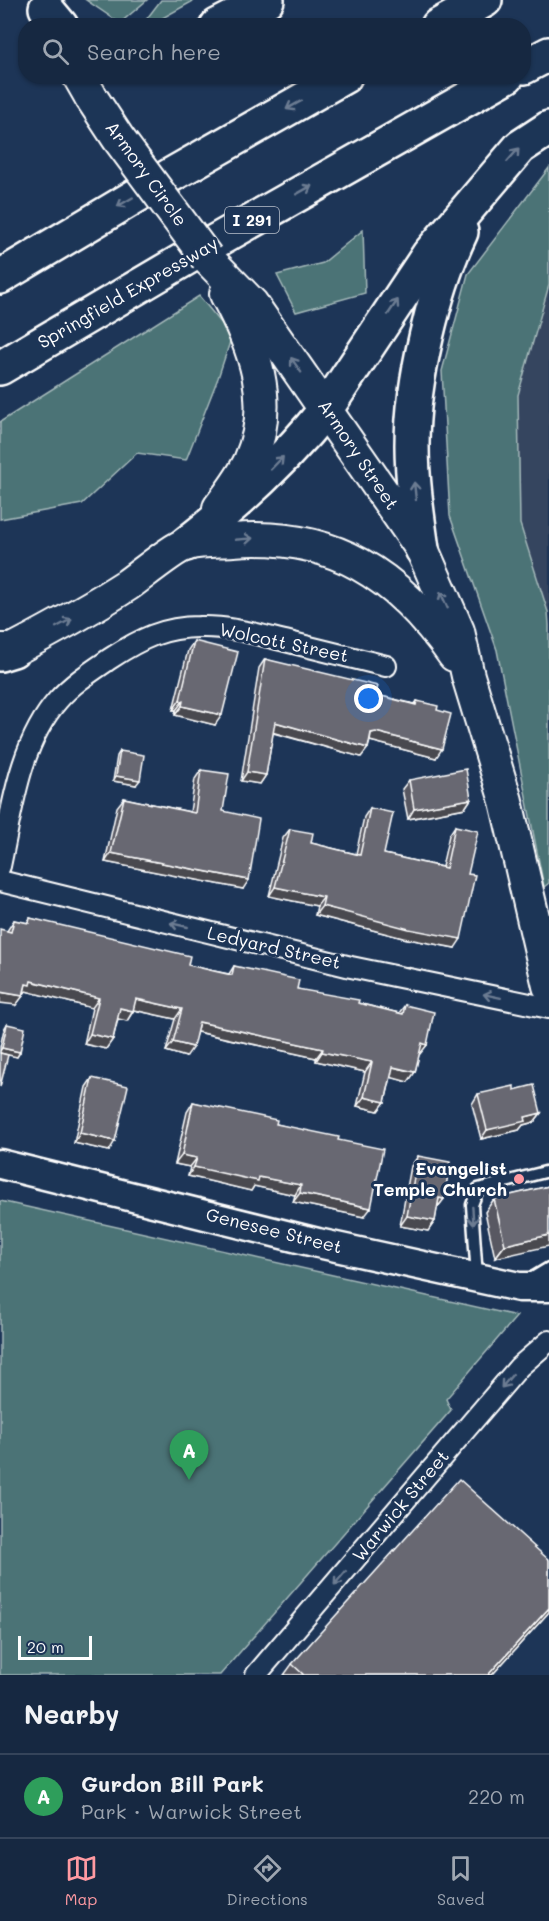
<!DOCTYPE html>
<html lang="en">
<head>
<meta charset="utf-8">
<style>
  body { margin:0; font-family:Mali,sans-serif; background:#1f3048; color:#f1f3f6 }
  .scale { position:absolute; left:18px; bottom:15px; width:74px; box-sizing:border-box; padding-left:6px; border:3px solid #fff; border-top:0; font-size:16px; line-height:21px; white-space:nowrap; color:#fff; -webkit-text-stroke:4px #1d3557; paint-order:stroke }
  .you { position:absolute; left:369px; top:699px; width:21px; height:21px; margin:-15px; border:4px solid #fff; border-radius:50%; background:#1a73e8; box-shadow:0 0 0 9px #1a73e833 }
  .badge { display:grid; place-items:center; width:39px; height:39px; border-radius:50%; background:#ff9aa2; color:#fff; font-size:20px; font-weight:700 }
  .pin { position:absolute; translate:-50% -50px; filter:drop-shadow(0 2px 3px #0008) }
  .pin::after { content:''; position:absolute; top:32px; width:21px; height:18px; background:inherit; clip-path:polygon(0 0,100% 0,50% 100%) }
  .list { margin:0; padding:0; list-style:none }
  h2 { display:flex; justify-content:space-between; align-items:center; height:78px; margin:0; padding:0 24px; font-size:26px }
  h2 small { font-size:20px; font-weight:400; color:#9ea6b1 }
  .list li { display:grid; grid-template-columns:39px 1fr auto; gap:18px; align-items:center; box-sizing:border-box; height:84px; padding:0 24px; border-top:2px solid #35445a }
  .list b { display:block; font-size:22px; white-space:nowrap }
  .list p { margin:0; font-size:20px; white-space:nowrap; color:#9ea6b1 }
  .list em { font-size:20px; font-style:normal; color:#9ea6b1 }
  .icon { flex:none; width:33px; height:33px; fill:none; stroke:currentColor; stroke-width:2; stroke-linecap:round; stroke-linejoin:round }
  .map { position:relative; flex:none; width:549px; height:1675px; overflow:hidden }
  .search { position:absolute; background:#162841; box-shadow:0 2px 4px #0004; left:18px; right:18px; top:18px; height:66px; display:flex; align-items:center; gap:15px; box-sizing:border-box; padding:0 21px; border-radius:24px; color:#9ea6b1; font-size:22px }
  .sheet { height:162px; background:#162841 }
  nav { display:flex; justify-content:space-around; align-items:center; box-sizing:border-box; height:84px; border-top:2px solid #35445a; background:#162841; font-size:16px; color:#9ea6b1 }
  nav a { display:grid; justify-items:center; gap:3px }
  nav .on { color:#ff9aa2 }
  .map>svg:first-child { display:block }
  .built { fill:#34445f }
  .green { fill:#4b7376; stroke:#a5b9ba; stroke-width:1.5 }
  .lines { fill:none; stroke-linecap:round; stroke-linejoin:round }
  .lane-casing { stroke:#fff; stroke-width:15 }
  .street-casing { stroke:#fff; stroke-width:24 }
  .secondary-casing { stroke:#fff; stroke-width:33 }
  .primary-casing { stroke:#fff; stroke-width:36 }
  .highway-casing { stroke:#fff; stroke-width:38 }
  .lane { stroke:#1d3557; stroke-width:10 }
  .street { stroke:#1d3557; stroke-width:20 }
  .secondary { stroke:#1d3557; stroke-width:28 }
  .primary { stroke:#1d3557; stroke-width:32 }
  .highway { stroke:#1d3557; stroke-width:33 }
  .primary-bridge-casing { stroke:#fff; stroke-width:36; stroke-linecap:butt }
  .primary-bridge { stroke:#1d3557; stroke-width:32 }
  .wall { fill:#595962; stroke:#fff; stroke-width:1.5 }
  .shaded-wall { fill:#494950; stroke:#fff; stroke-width:1.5 }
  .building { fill:#686872; stroke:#fff; stroke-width:1.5 }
  .oneway { stroke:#6c7c92 }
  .poi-dot { fill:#ff9aa2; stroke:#1d3557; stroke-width:2 }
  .labels { text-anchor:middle; stroke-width:6; stroke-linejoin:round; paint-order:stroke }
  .shield { fill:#1d3557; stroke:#bbc2cd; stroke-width:1.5 }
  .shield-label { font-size:16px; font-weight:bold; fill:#fff }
  .street-label { font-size:18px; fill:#fff; stroke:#1d3557 }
  .poi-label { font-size:18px; font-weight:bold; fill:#fff; stroke:#1d3557; text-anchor:end }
</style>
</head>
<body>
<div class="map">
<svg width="549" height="1675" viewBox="0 0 549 1675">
  <rect width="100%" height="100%" fill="#1d3557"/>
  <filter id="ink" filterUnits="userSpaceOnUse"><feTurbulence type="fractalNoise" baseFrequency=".0167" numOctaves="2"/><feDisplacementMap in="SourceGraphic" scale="12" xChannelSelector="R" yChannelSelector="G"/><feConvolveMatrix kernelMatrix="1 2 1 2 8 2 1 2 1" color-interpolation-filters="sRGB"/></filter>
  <g filter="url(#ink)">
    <path class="built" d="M 549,285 L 549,625 L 548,612 L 520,524 L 518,395 Z"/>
    <g class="green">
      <path d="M 86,0 L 147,0 L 120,23 Z"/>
      <path d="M 161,0 L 195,0 L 150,25 L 142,25 Z"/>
      <path d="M 549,168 L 549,285 L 518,395 L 520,524 L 548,612 L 549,625 L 549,883 L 544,887 L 497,650 L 450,516 L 442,371 L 468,274 Z"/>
      <path d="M 363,230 L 365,293 L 296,312 L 277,275 L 323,263 Z"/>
      <path d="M 199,296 L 232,336 L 218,378 L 186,460 L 137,453 L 82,504 L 0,519 L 0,422 Z"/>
      <path d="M 0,1201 L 517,1316 L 446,1399 L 451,1410 L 220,1675 L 0,1675 Z"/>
    </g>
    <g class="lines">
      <g class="lane-casing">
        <g id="lane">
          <path d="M 477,1277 L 472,1205 L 478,1189 L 549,1171"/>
          <path d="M 529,1280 L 549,1268"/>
        </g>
      </g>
      <g class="street-casing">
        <g id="street">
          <path d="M 0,866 C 12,811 19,744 58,700 C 73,683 92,671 111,658 C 140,639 164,627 199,627 C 230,626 259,635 289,642 C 321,650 354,658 386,666"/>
          <path d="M 0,881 L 351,967 L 549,1008"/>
          <path d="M 256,1675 L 519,1367 L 549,1341"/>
        </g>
      </g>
      <g class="secondary-casing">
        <path id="secondary" d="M 0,1164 L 318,1243 L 519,1287 L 549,1287"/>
      </g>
      <g class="primary-casing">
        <g id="primary">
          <path d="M 79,76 L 91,97"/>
          <path d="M 207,258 L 252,304 L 422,549 L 458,631 L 468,676 L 506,801 L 549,986"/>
          <path d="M 219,508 C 230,493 242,478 250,461 C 276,402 254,346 226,294"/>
          <path d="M 0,650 L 13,650 C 51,630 90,609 127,585 C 140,576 175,547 187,544 C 201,540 218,541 233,540 C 333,532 398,575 454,655"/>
        </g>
      </g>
      <g class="highway-casing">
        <g id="highway">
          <path d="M 46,8 L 61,26"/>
          <path d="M 217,26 L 267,0"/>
          <path d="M 438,26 L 485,0"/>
          <path d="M 524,67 L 549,54"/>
          <path d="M 0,277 L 171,175 L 345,76"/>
          <path d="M 0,368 L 207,246 L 507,76"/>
          <path d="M 186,544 C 237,504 285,460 326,409 L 429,254 L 520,147 L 549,128"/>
          <path d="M 422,549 C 417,514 412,480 412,445 C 412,381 434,289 461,232"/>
          <path d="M 0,654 L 13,650"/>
        </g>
      </g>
      <use href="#lane" class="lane"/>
      <use href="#street" class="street"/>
      <use href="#secondary" class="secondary"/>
      <use href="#primary" class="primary"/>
      <use href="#highway" class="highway"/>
      <g class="primary-bridge-casing">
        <path id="primary-bridge" d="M 91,97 L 118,138 L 207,258"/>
      </g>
      <use href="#primary-bridge" class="primary-bridge"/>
    </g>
    <g class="wall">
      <path d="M 194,641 L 215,725 L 175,715 L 176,710 L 173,710 L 188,650 Z"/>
      <path d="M 265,659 L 376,693 L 381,696 L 415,704 L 417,701 L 437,710 L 436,758 L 370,741 L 368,748 L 361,757 L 273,733 L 266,775 L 260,784 L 241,781 L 259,668 Z"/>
      <path d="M 120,751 L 136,785 L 113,781 L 117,756 Z"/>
      <path d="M 201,770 L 223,811 L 243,889 L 105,862 L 117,807 L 124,798 L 190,812 L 195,779 Z"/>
      <path d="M 409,780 L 471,799 L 465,808 L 408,819 L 402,789 Z"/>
      <path d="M 370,808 L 384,854 L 442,867 L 449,835 L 455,826 L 468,874 L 455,948 L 403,938 L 315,915 L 317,906 L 269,896 L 283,838 L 290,829 L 311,843 L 356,854 L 364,817 Z"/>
      <path d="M 30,918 L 188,965 L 214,971 L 229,974 L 234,966 L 297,989 L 399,1013 L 405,1005 L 427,1045 L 419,1054 L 415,1072 L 408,1082 L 391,1077 L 385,1102 L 378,1111 L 357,1106 L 365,1072 L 316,1061 L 316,1058 L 197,1032 L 186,1057 L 166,1051 L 175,1019 L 134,1010 L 127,1021 L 118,1019 L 113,1039 L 106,1049 L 84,1044 L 92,1008 L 26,991 L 16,1005 L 7,931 L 14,920 L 27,923 Z"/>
      <path d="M 7,1024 L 20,1052 L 17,1057 L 0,1053 L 0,1047 L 4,1029 Z"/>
      <path d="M 92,1078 L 109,1151 L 74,1143 L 86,1087 Z"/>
      <path d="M 514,1090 L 541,1113 L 534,1122 L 523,1125 L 519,1130 L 481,1139 L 472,1104 L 478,1094 Z"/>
      <path d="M 193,1102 L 338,1140 L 364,1217 L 293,1202 L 295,1195 L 254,1186 L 251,1191 L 188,1176 L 190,1167 L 175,1164 L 187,1112 Z"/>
      <path d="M 418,1156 L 444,1199 L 437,1208 L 435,1221 L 428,1231 L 400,1226 L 411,1166 Z"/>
      <path d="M 549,1186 L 495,1258 L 485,1212 L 494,1199 Z"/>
      <path d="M 549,1560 L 549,1612 L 492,1675 L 284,1675 L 292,1664 Z"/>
    </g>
    <g class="shaded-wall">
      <path d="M 180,700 L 183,701 L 176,710 L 173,710 Z"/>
      <path d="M 182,706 L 222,715 L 215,725 L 175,715 Z"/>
      <path d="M 275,722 L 368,748 L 361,757 L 268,731 Z"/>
      <path d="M 376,732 L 442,749 L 436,758 L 370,741 L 371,733 Z"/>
      <path d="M 247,772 L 266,775 L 260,784 L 241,781 Z"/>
      <path d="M 116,776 L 140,780 L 136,785 L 113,781 Z"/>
      <path d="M 471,799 L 465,808 L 408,819 L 414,809 Z"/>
      <path d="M 111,853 L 249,880 L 243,889 L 105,862 Z"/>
      <path d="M 275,887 L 324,897 L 317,906 L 269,896 Z"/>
      <path d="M 322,906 L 461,939 L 455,948 L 403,938 L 315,915 Z"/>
      <path d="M 31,981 L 99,998 L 92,1008 L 26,991 L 23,995 L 26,984 Z"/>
      <path d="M 0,992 L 23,996 L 16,1005 L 0,1003 Z"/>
      <path d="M 136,999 L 182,1009 L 175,1019 L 129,1009 Z"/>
      <path d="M 120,1008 L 133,1011 L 127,1021 L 114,1018 Z"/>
      <path d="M 199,1022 L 323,1049 L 316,1058 L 193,1031 Z"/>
      <path d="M 90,1034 L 113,1039 L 106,1049 L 84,1044 Z"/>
      <path d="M 173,1042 L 193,1047 L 186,1057 L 166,1051 Z"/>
      <path d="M 422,1043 L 427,1045 L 420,1054 L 415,1053 Z"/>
      <path d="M 2,1048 L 20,1052 L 17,1057 L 0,1053 L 0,1051 Z"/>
      <path d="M 322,1052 L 372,1062 L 365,1072 L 316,1061 Z"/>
      <path d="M 393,1067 L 415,1072 L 408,1082 L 386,1076 Z"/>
      <path d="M 364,1097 L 385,1102 L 378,1111 L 357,1106 Z"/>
      <path d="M 541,1113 L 534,1122 L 523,1125 L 519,1130 L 481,1139 L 487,1130 L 525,1117 Z"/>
      <path d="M 80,1133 L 115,1141 L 109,1151 L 74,1143 Z"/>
      <path d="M 182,1155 L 197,1158 L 190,1167 L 175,1164 Z"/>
      <path d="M 194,1167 L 259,1177 L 301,1185 L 295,1195 L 254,1186 L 251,1191 L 188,1176 Z"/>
      <path d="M 300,1193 L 371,1208 L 364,1217 L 293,1202 Z"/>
      <path d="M 439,1198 L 444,1199 L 437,1208 Z"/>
      <path d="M 407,1216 L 435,1221 L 428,1231 L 400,1226 Z"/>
      <path d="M 549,1235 L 549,1246 L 495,1258 L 505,1245 Z"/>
      <path d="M 549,1608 L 549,1612 L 492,1675 L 488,1675 Z"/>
    </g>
    <g class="building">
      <path d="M 194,641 L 238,652 L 222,715 L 182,706 L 183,701 L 180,700 Z"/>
      <path d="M 265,659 L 378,686 L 376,693 L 381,694 L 381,696 L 416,705 L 417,701 L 438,706 L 437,710 L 451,714 L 442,749 L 376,732 L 371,733 L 368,748 L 275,722 L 266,775 L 247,772 Z"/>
      <path d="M 120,751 L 144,755 L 140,780 L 116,776 Z"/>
      <path d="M 466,769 L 471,799 L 414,809 L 409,780 Z"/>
      <path d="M 201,770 L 229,774 L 223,811 L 259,819 L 249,880 L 111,853 L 124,798 L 195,813 Z"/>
      <path d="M 370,808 L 393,813 L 384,854 L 446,868 L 455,826 L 478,831 L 468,874 L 475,875 L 461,939 L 409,929 L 322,906 L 324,897 L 275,887 L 290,829 L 313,833 L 311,843 L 360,855 Z"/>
      <path d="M 30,918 L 190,956 L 188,965 L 214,971 L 232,975 L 234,966 L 299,980 L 297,989 L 359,1000 L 358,1003 L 403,1014 L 405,1005 L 434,1012 L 427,1045 L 422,1043 L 415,1072 L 393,1067 L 385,1102 L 364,1097 L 372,1062 L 322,1052 L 323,1049 L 199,1022 L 193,1047 L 173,1042 L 182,1009 L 136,999 L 133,1011 L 120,1008 L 113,1039 L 90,1034 L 99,998 L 31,981 L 30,985 L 26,984 L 23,996 L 0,992 L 0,929 L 11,932 L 14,920 L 29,923 Z"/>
      <path d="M 7,1024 L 25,1028 L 20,1052 L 2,1048 Z"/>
      <path d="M 0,1053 L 8,1055 L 0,1087 Z"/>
      <path d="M 92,1078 L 128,1086 L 115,1141 L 80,1133 Z"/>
      <path d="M 534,1085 L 541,1113 L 525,1117 L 526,1121 L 487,1130 L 478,1094 L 514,1086 L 514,1090 Z"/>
      <path d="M 193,1102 L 277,1120 L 276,1124 L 339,1137 L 338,1140 L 383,1149 L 371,1208 L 300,1193 L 301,1185 L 259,1177 L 258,1181 L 194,1167 L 197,1158 L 182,1155 Z"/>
      <path d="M 418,1156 L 450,1162 L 444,1199 L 439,1198 L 435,1221 L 407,1216 Z"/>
      <path d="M 549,1186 L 549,1235 L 505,1245 L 494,1199 Z"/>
      <path d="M 459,1479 L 549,1560 L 549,1608 L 488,1675 L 304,1675 L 292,1664 Z"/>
    </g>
    <defs><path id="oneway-shaft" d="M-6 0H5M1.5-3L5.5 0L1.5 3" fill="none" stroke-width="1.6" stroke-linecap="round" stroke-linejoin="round" transform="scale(1.5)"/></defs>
    <g class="oneway">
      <use href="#oneway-shaft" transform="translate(294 105) rotate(151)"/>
      <use href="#oneway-shaft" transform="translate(513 155) rotate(-49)"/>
      <use href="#oneway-shaft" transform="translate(304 190) rotate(-29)"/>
      <use href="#oneway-shaft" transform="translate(125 202) rotate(150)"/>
      <use href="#oneway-shaft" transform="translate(393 307) rotate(-56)"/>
      <use href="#oneway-shaft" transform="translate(296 365) rotate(-125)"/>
      <use href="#oneway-shaft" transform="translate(277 463) rotate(-46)"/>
      <use href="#oneway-shaft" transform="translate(415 491) rotate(-96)"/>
      <use href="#oneway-shaft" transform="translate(244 539) rotate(-5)"/>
      <use href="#oneway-shaft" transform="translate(444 600) rotate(-114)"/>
      <use href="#oneway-shaft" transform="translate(64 623) rotate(-28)"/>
      <use href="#oneway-shaft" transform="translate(179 925) rotate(-167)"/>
      <use href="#oneway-shaft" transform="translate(492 996) rotate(-168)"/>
      <use href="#oneway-shaft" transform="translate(473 1216) rotate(86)"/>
      <use href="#oneway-shaft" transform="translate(507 1381) rotate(130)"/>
      <use href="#oneway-shaft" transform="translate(340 1578) rotate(130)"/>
    </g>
  </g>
  <circle class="poi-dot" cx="519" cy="1179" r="6"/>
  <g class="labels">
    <rect class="shield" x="225" y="207" width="54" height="26" rx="4.5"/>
    <g class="shield-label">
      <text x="252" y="226">I 291</text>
    </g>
    <g class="street-label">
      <text transform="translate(146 174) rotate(54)" y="6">Armory Circle</text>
      <text transform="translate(128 293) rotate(-30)" y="6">Springfield Expressway</text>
      <text transform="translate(358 455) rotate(56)" y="6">Armory Street</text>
      <text transform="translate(284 643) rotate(12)" y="6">Wolcott Street</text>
      <text transform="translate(274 948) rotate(13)" y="6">Ledyard Street</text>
      <text transform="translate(274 1231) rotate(14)" y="6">Genesee Street</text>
      <text transform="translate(401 1506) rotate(-50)" y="6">Warwick Street</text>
    </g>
    <g class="poi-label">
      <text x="507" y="1175">Evangelist<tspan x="507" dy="21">Temple Church</tspan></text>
    </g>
  </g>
</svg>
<div class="scale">20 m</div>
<div class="you"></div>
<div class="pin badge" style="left:189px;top:1480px;background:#2e9e5b">A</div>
<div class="search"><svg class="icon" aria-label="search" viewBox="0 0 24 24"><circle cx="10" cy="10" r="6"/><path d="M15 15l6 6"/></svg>Search here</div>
</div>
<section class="sheet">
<h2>Nearby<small></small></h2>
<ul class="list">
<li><span class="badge" style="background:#2e9e5b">A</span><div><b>Gurdon Bill Park</b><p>Park · Warwick Street</p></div><em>220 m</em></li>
</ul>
</section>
<nav>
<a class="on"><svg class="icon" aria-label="map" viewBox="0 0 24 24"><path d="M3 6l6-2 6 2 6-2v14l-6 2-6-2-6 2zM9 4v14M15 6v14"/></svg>Map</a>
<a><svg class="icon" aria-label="directions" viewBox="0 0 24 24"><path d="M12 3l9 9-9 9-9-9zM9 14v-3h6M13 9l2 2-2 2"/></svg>Directions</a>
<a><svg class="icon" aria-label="saved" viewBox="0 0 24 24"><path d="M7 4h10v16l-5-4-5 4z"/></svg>Saved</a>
</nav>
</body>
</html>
